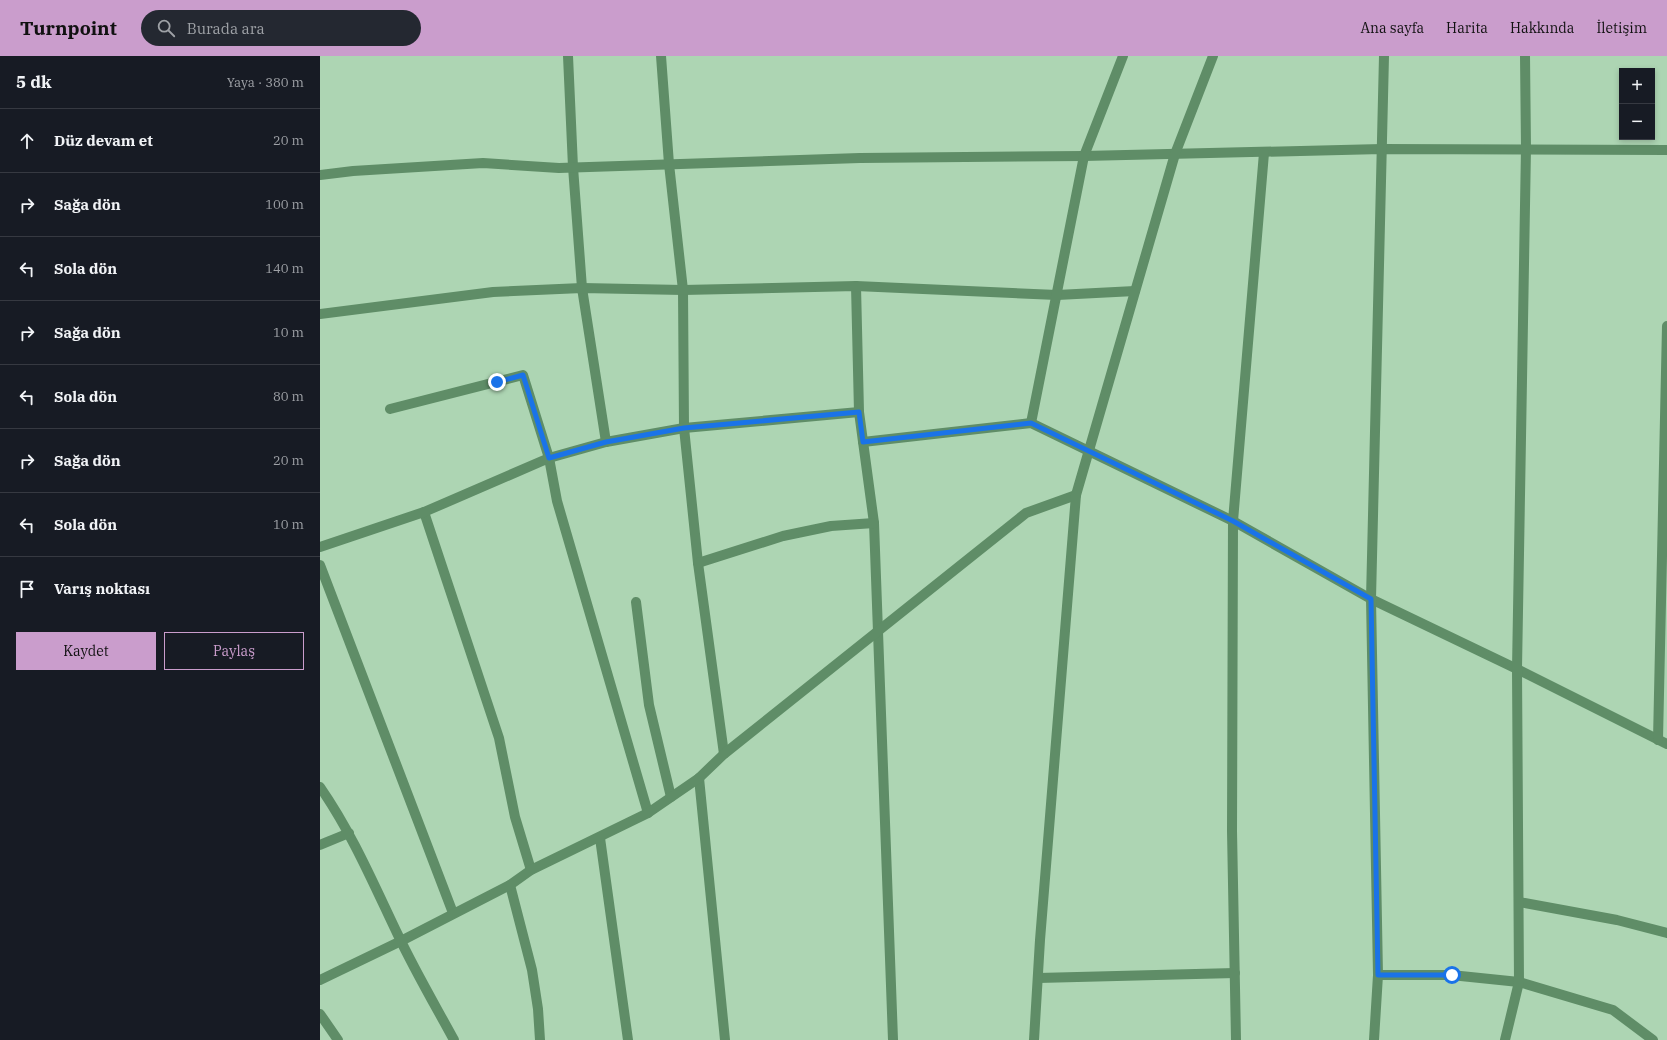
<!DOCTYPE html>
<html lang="tr">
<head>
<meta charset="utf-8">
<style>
  body { margin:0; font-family:"IBM Plex Serif",serif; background:#242831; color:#f1f3f6 }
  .controls { position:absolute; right:12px; top:12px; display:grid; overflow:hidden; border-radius:0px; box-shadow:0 2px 6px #0003 }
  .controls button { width:36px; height:36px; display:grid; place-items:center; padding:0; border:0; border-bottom:1px solid #363941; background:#171b24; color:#f1f3f6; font:20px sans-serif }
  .stop { position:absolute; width:12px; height:12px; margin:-9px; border:3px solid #1a73e8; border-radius:50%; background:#fff }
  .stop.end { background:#1a73e8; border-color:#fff; box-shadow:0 1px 4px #0008 }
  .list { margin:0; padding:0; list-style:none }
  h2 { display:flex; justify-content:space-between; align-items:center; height:52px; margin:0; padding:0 16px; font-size:17px }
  h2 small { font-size:13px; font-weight:400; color:#9ea1a6 }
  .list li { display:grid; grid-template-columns:26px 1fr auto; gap:12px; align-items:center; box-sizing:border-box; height:64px; padding:0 16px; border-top:1px solid #363941 }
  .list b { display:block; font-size:15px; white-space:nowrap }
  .list em { font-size:13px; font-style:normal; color:#9ea1a6 }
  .actions { display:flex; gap:8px; padding:12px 16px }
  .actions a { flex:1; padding:9px 0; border:1px solid #ca9dcc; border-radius:0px; text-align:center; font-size:14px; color:#ca9dcc }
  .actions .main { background:#ca9dcc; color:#111 }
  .icon { flex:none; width:22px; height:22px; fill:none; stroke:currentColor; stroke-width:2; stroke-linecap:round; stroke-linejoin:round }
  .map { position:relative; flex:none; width:1347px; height:984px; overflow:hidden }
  header { display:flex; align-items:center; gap:24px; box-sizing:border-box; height:56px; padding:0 20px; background:#ca9dcc; color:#111 }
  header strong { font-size:19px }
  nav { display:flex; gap:22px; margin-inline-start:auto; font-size:14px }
  .search { width:280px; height:36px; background:#242831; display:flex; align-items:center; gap:10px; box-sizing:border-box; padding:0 14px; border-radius:22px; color:#9ea1a6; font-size:15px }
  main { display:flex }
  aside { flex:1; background:#171b24 }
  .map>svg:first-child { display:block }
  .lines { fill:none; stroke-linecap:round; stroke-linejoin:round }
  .minor { stroke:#5f8d67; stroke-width:10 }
  .route { stroke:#1a73e8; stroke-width:5 }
</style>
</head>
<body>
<header>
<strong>Turnpoint</strong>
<div class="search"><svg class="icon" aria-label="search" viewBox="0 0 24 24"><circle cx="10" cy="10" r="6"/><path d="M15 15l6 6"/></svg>Burada ara</div>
<nav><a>Ana sayfa</a><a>Harita</a><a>Hakkında</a><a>İletişim</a></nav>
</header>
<main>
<aside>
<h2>5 dk<small>Yaya · 380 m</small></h2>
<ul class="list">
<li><svg class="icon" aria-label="ahead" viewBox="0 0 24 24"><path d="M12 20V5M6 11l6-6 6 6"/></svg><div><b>Düz devam et</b></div><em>20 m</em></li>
<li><svg class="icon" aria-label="right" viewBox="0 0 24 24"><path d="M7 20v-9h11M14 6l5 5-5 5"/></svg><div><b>Sağa dön</b></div><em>100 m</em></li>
<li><svg class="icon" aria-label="left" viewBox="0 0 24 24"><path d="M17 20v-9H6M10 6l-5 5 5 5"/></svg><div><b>Sola dön</b></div><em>140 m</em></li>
<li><svg class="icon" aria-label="right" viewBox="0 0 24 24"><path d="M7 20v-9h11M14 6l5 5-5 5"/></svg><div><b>Sağa dön</b></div><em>10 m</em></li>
<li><svg class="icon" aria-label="left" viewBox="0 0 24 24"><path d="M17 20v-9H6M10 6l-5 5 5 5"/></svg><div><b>Sola dön</b></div><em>80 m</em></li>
<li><svg class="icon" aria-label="right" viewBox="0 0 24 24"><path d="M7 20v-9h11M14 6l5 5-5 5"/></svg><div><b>Sağa dön</b></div><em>20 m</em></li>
<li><svg class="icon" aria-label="left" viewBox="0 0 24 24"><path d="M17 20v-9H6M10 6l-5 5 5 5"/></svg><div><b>Sola dön</b></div><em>10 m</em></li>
<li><svg class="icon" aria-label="arrive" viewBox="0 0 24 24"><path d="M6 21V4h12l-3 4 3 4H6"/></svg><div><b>Varış noktası</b></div></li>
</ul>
<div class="actions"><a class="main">Kaydet</a><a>Paylaş</a></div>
</aside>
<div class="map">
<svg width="1347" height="984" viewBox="0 0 1347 984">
  <rect width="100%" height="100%" fill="#add5b3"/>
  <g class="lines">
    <g class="minor">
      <path d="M 248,0 L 253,111 L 262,232 L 286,386"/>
      <path d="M 341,0 L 349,108 L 363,234 L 364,372 L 378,507 L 404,698"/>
      <path d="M 0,119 L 33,115 L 163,107 L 239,112 L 540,102 L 764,100 L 1062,93 L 1347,94"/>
      <path d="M 536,230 L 539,356 L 554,467 L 573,984"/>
      <path d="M 0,258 L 173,236 L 262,232 L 363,234 L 536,230 L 737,239 L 815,235"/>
      <path d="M 70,353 L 203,319 L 229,402 L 237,445 L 328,757"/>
      <path d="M 711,367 L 764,100 L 803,0"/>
      <path d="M 543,386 L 711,367 L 913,465 L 1051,543 L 1197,613 L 1347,688"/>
      <path d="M 104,456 L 179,682 L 195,761 L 211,814"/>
      <path d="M 0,491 L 104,456 L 229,402 L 286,386 L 364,372 L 539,356"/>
      <path d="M 378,507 L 463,480 L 511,470 L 554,467"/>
      <path d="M 0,509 L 133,857"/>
      <path d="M 316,546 L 329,649 L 351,741"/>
      <path d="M 1338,684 L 1347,270"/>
      <path d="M 379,722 L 405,984"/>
      <path d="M 0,731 C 32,777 54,829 78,879 C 95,915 115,949 134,984"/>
      <path d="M 280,782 L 308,984"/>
      <path d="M 0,789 L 29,777"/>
      <path d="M 190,829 L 212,914 L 218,953 L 220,984"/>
      <path d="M 1199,846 L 1297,864 L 1347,877"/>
      <path d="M 1058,919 L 1131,919 L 1199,926 L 1293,954 L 1333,984"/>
      <path d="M 718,922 L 915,917"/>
      <path d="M 0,924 L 81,885 L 190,829 L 211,814 L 328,757 L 379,722 L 404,698 L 706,457 L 756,439"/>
      <path d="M 0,958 L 18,984"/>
      <path d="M 714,984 L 720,884 L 756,439 L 855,98 L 893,0"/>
      <path d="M 916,984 L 912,775 L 913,465 L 944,97"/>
      <path d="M 1054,984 L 1058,919 L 1051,543 L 1064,0"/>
      <path d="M 1185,984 L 1199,926 L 1197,613 L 1206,92 L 1205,0"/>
    </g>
  </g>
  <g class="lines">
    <path class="route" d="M 177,326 L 203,319 L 229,402 L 286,386 L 364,372 L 539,356 L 543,386 L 711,367 L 913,465 L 1051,543 L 1058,919 L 1132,919"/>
  </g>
</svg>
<div class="controls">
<button>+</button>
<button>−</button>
</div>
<div class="stop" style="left:1132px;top:919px"></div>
<div class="stop end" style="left:177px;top:326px"></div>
</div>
</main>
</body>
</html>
